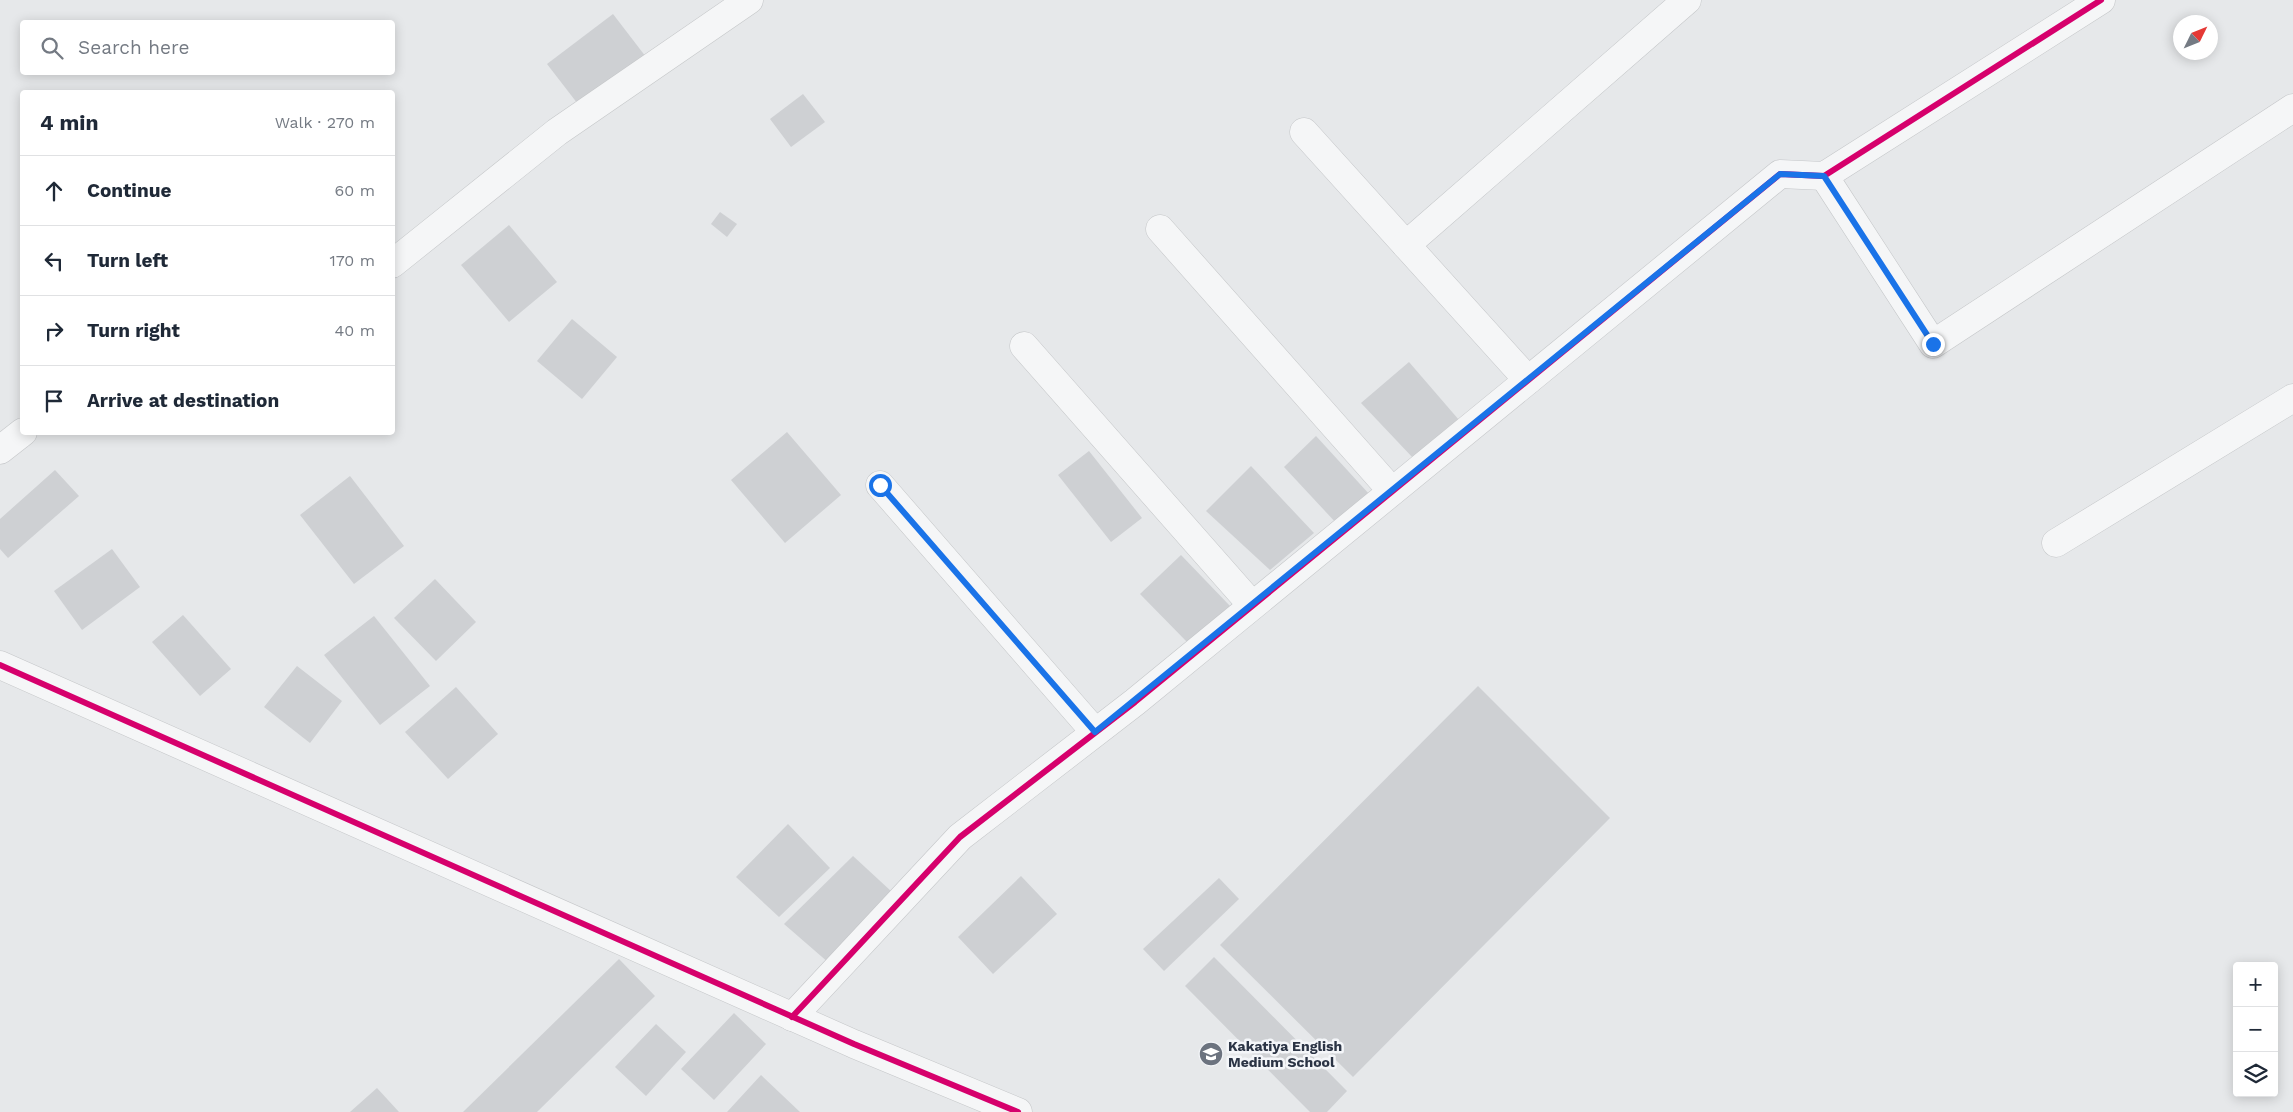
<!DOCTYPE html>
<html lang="en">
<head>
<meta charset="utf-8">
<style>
  body { margin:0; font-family:"Work Sans",sans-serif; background:#f2f2f3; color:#1f2937 }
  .controls { position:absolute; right:15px; bottom:15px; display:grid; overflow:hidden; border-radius:5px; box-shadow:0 2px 12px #0003 }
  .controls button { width:45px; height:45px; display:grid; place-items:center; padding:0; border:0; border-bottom:1px solid #e0e1e3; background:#fff; color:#1f2937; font:25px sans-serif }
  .compass { position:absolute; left:2173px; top:15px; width:45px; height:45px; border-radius:50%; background:#fff; box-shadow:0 2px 12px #0003; rotate:47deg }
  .stop { position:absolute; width:15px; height:15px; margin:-11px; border:4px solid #1a73e8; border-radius:50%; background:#fff }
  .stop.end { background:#1a73e8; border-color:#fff; box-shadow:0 1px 5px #0008 }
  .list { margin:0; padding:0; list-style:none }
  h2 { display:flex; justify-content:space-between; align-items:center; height:65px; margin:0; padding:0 20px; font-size:21px }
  h2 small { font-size:16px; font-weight:400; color:#747a83 }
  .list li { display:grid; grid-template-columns:32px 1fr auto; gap:15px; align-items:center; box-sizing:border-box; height:70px; padding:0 20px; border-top:1px solid #e0e1e3 }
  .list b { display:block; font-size:19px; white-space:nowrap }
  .list em { font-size:16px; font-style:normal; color:#747a83 }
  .icon { flex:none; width:28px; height:28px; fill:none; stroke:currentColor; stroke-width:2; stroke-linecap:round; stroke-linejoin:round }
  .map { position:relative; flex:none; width:2293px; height:1112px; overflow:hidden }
  .search { position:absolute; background:#fff; box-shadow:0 2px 12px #0003; left:20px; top:20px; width:375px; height:55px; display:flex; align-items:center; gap:12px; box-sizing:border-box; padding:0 18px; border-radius:5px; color:#747a83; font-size:19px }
  .panel { position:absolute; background:#fff; box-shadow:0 2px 12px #0003; left:20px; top:90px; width:375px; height:345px; border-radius:5px }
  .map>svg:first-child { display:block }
  .building { fill:#ced0d3 }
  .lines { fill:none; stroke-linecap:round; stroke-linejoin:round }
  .minor-casing { stroke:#c4c6c8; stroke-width:29 }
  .minor { stroke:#f5f6f7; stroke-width:28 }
  .cycleway-casing { stroke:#f4f6f9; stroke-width:9 }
  .cycleway { stroke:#d6006c; stroke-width:6 }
  .route { stroke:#1a73e8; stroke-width:6 }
  .labels { text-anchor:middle; stroke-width:5; stroke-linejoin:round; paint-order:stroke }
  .poi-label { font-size:14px; font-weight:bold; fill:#2b3445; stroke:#f4f6f9; text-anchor:start }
</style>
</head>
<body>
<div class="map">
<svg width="2293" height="1112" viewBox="0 0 2293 1112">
  <rect width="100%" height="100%" fill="#e6e8ea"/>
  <g class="building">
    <path d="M 613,14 L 646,57 L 581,108 L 547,64 Z"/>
    <path d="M 803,94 L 825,122 L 791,147 L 770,119 Z"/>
    <path d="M 720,212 L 737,224 L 727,237 L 711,224 Z"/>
    <path d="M 509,225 L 557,282 L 509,322 L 461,265 Z"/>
    <path d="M 572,319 L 617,357 L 582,399 L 537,361 Z"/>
    <path d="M 1409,362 L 1459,420 L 1414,459 L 1361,403 Z"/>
    <path d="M 787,432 L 841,495 L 785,543 L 731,480 Z"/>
    <path d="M 1316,436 L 1370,495 L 1338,525 L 1284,467 Z"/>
    <path d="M 1089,451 L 1142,518 L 1111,542 L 1058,475 Z"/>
    <path d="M 1251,466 L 1314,533 L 1270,570 L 1206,511 Z"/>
    <path d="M 55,470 L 79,496 L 8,558 L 0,549 L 0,519 Z"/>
    <path d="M 350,476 L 404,546 L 354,584 L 300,515 Z"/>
    <path d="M 112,549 L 140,587 L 82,630 L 54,591 Z"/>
    <path d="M 1181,555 L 1230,606 L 1188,643 L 1140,594 Z"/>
    <path d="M 435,579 L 476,622 L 436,661 L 394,618 Z"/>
    <path d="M 183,615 L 231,669 L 200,696 L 152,642 Z"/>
    <path d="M 374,616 L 430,686 L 380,725 L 324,655 Z"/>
    <path d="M 297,666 L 342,701 L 310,743 L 264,707 Z"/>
    <path d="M 1478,686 L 1610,818 L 1353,1077 L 1220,945 Z"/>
    <path d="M 456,687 L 498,734 L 448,779 L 405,732 Z"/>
    <path d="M 788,824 L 830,868 L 779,917 L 736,877 Z"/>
    <path d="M 853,856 L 892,892 L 829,963 L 784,924 Z"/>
    <path d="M 1021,876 L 1057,914 L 993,974 L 958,937 Z"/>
    <path d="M 1219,878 L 1239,899 L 1164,971 L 1143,949 Z"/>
    <path d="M 1214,957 L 1347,1091 L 1327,1112 L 1310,1112 L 1185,986 Z"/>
    <path d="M 619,959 L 655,996 L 537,1112 L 463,1112 Z"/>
    <path d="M 734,1013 L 766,1044 L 714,1100 L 681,1069 Z"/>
    <path d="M 656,1024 L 686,1052 L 646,1096 L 615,1067 Z"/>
    <path d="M 761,1075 L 800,1112 L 727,1112 Z"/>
    <path d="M 377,1088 L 399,1112 L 350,1112 Z"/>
  </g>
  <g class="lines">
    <g class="minor-casing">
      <g id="minor">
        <path d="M 1304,132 L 1528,380"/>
        <path d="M 1824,176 L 1933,344 L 2293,108"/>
        <path d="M 1160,229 L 1392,491"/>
        <path d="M 1406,245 L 1687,0"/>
        <path d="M 392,264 L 557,132 L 749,0"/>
        <path d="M 1024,346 L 1252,605"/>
        <path d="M 0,450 L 23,432"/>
        <path d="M 880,485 L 1095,732"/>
        <path d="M 2056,543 L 2293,398"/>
        <path d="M 0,665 L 854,1044 L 1018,1112"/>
        <path d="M 792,1017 L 960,837 L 1135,702 L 1780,174 L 1824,176 L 2101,0"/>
      </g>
    </g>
    <use href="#minor" class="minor"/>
    <g class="cycleway-casing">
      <g id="cycleway">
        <path d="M 0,665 L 854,1044 L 1018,1112"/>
        <path d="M 792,1017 L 960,837 L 1135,702 L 1780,174 L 1824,176 L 2101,0"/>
      </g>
    </g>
    <use href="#cycleway" class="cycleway"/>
  </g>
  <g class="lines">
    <path class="route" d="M 880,485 L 1095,732 L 1780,174 L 1824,176 L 1933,344"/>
  </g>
  <defs>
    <g id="university-disc" transform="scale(1.25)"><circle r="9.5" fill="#6c737f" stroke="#f4f6f9"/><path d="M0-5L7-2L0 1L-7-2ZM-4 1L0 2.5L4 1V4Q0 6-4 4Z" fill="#fff"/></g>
  </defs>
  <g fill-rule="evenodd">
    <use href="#university-disc" x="1211" y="1054"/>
  </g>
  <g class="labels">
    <g class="poi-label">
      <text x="1228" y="1051">Kakatiya English<tspan x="1228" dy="16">Medium School</tspan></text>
    </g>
  </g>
</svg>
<div class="controls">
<button>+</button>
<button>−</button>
<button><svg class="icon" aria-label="layers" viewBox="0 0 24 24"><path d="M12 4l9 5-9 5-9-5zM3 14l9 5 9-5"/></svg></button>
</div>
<svg class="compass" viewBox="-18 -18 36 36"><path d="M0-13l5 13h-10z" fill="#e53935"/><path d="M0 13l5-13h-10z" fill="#747a83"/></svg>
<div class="stop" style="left:880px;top:485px"></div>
<div class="stop end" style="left:1933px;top:344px"></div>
<div class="search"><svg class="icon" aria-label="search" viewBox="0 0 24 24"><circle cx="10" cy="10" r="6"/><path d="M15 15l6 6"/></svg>Search here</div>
<section class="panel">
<h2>4 min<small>Walk · 270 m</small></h2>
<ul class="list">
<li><svg class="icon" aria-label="ahead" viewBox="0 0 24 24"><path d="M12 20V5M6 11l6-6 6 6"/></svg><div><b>Continue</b></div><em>60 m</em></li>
<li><svg class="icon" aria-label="left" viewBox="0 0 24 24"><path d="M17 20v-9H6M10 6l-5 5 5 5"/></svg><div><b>Turn left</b></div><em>170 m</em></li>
<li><svg class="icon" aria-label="right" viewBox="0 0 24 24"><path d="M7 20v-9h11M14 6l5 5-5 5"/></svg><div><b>Turn right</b></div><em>40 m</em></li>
<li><svg class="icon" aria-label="arrive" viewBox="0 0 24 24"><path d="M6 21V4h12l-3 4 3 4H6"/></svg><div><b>Arrive at destination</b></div></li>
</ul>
</section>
</div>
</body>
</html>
